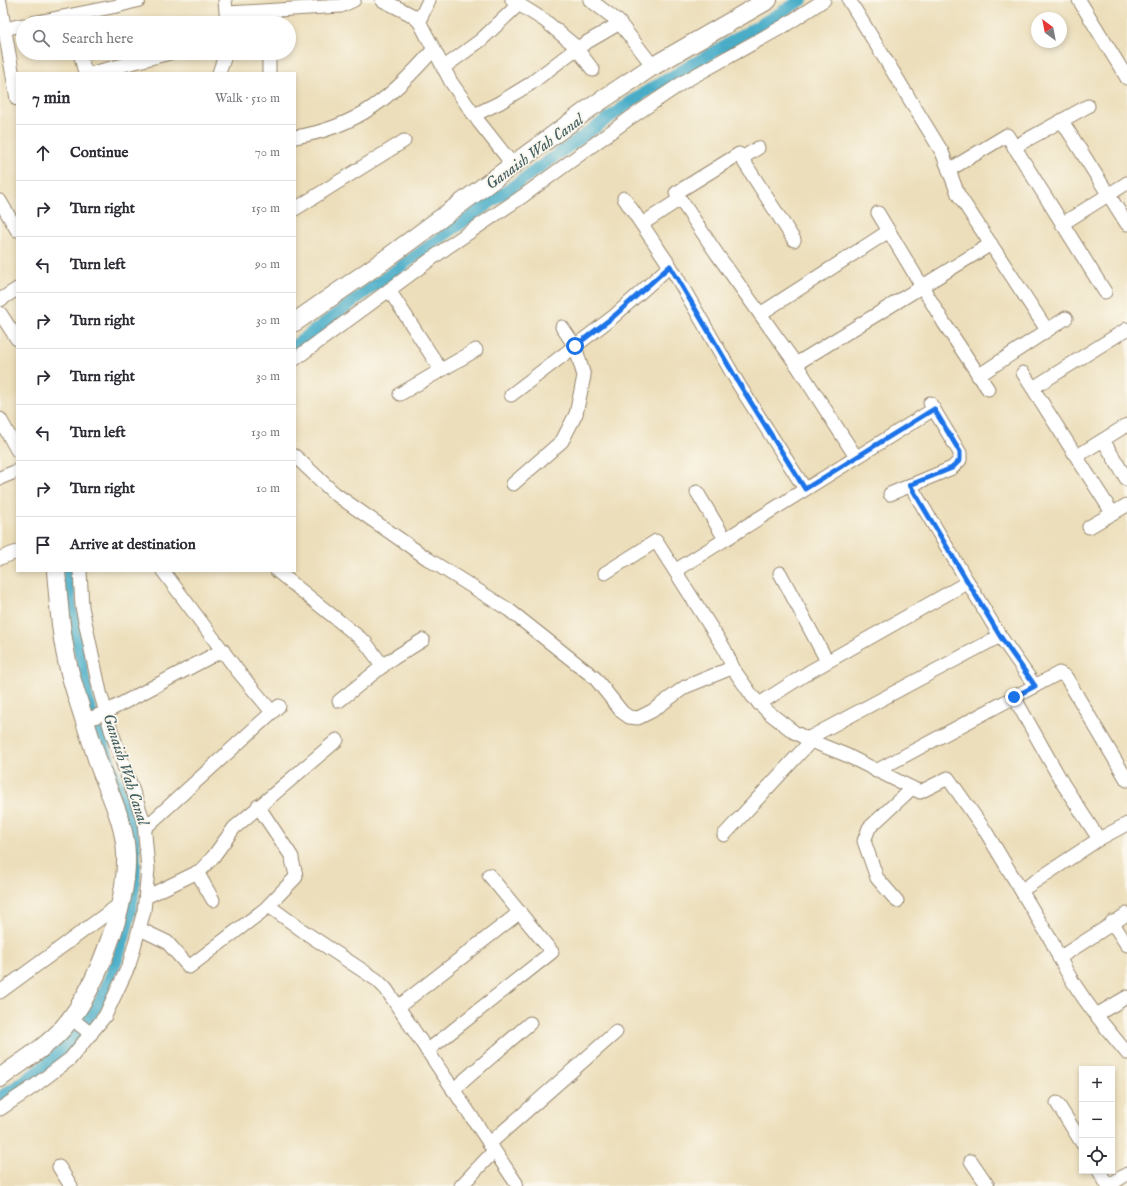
<!DOCTYPE html>
<html lang="en">
<head>
<meta charset="utf-8">
<style>
  body { margin:0; font-family:"IM FELL English",serif; background:#f7f7f7; color:#2b2b33 }
  .controls { position:absolute; right:12px; bottom:12px; display:grid; overflow:hidden; border-radius:0px; box-shadow:0 2px 6px #0003 }
  .controls button { width:36px; height:36px; display:grid; place-items:center; padding:0; border:0; border-bottom:1px solid #e1e1e2; background:#fff; color:#2b2b33; font:20px sans-serif }
  .compass { position:absolute; left:1031px; top:12px; width:36px; height:36px; border-radius:50%; background:#fff; box-shadow:0 2px 6px #0003; rotate:328deg }
  .stop { position:absolute; width:12px; height:12px; margin:-9px; border:3px solid #1a73e8; border-radius:50%; background:#fff }
  .stop.end { background:#1a73e8; border-color:#fff; box-shadow:0 1px 4px #0008 }
  .list { margin:0; padding:0; list-style:none }
  h2 { display:flex; justify-content:space-between; align-items:center; height:52px; margin:0; padding:0 16px; font-size:17px }
  h2 small { font-size:13px; font-weight:400; color:#7c7c81 }
  .list li { display:grid; grid-template-columns:26px 1fr auto; gap:12px; align-items:center; box-sizing:border-box; height:56px; padding:0 16px; border-top:1px solid #e1e1e2 }
  .list b { display:block; font-size:15px; white-space:nowrap }
  .list em { font-size:13px; font-style:normal; color:#7c7c81 }
  .icon { flex:none; width:22px; height:22px; fill:none; stroke:currentColor; stroke-width:2; stroke-linecap:round; stroke-linejoin:round }
  .map { position:relative; flex:none; width:1127px; height:1186px; overflow:hidden }
  .search { position:absolute; background:#fff; box-shadow:0 2px 6px #0003; left:16px; top:16px; width:280px; height:44px; display:flex; align-items:center; gap:10px; box-sizing:border-box; padding:0 14px; border-radius:22px; color:#7c7c81; font-size:15px }
  .panel { position:absolute; background:#fff; box-shadow:0 2px 6px #0003; left:16px; top:72px; width:280px; height:500px; border-radius:0px }
  .map>svg:first-child { display:block }
  .lines { fill:none; stroke-linecap:round; stroke-linejoin:round }
  .canal { stroke:#49adc8; stroke-width:12 }
  .street-casing { stroke:#94846c; stroke-width:15 }
  .secondary-casing { stroke:#94846c; stroke-width:20 }
  .street { stroke:#fff; stroke-width:13 }
  .secondary { stroke:#fff; stroke-width:18 }
  .route { stroke:#1a73e8; stroke-width:5 }
  .labels { text-anchor:middle; stroke-width:3.5; stroke-linejoin:round; paint-order:stroke }
  .water-label { font-size:16px; font-style:italic; fill:#415e62; stroke:#fbf7ec }
</style>
</head>
<body>
<div class="map">
<svg width="1127" height="1186" viewBox="0 0 1127 1186">
  <rect width="100%" height="100%" fill="#fbf7ec"/>
  <filter id="ink" filterUnits="userSpaceOnUse"><feTurbulence type="fractalNoise" baseFrequency=".025" numOctaves="2"/><feDisplacementMap in="SourceGraphic" scale="8" xChannelSelector="R" yChannelSelector="G"/><feConvolveMatrix kernelMatrix="1 2 1 2 8 2 1 2 1" color-interpolation-filters="sRGB"/></filter>
  <filter id="wash" filterUnits="userSpaceOnUse"><feTurbulence type="fractalNoise" baseFrequency=".012" numOctaves="4" result="noise"/><feDisplacementMap in="SourceGraphic" scale="16" xChannelSelector="R" yChannelSelector="G"/><feGaussianBlur stdDeviation="0.9" result="paint"/><feColorMatrix in="noise" values="0 0 0 0 0 0 0 0 0 0 0 0 0 0 0 0 0 1.4 0 .05"/><feComposite in="paint" operator="in"/></filter>
  <g filter="url(#wash)">
    <rect width="100%" height="100%" fill="#ecdeba"/>
    <g class="lines">
      <g class="canal">
        <path d="M 295,345 L 375,285 L 642,94 L 802,0"/>
        <path d="M 0,1097 C 39,1073 73,1044 97,1006 C 103,997 106,985 111,975 C 132,925 140,878 132,823 L 89,705 L 71,607 L 67,571"/>
      </g>
    </g>
  </g>
  <g filter="url(#ink)">
    <g class="lines">
      <g class="street-casing">
        <g id="street">
          <path d="M 225,0 L 227,23"/>
          <path d="M 382,0 L 410,14 L 419,21 L 451,82 L 479,122 L 513,165"/>
          <path d="M 512,0 L 544,20 L 574,45 L 593,70"/>
          <path d="M 590,0 L 618,21 L 653,66"/>
          <path d="M 849,0 L 942,152 L 958,194 L 1047,330"/>
          <path d="M 1079,0 L 1127,78"/>
          <path d="M 0,3 L 17,99"/>
          <path d="M 227,13 L 341,6 L 354,0"/>
          <path d="M 419,21 L 429,0"/>
          <path d="M 32,23 L 117,6 L 139,0"/>
          <path d="M 4,29 L 23,25"/>
          <path d="M 80,53 L 85,73"/>
          <path d="M 443,68 L 481,40 L 519,4"/>
          <path d="M 92,73 L 170,53"/>
          <path d="M 219,73 L 226,53"/>
          <path d="M 269,73 L 269,53"/>
          <path d="M 474,115 L 499,103 L 530,84 L 577,48 L 620,23"/>
          <path d="M 1062,121 L 1127,224"/>
          <path d="M 295,137 C 358,127 393,96 433,50"/>
          <path d="M 1014,147 L 1088,106"/>
          <path d="M 742,158 L 758,148"/>
          <path d="M 949,170 L 1007,135 L 1105,292"/>
          <path d="M 624,198 L 672,269 L 739,385 L 805,489"/>
          <path d="M 0,201 L 17,230"/>
          <path d="M 295,209 L 404,141"/>
          <path d="M 878,213 L 944,323 L 988,389"/>
          <path d="M 642,224 L 680,199"/>
          <path d="M 1062,224 L 1127,183"/>
          <path d="M 794,240 L 739,154 L 676,193 L 717,254 L 796,364 L 856,457"/>
          <path d="M 389,290 L 441,370"/>
          <path d="M 0,300 L 17,289"/>
          <path d="M 0,313 L 17,339"/>
          <path d="M 760,314 L 889,231"/>
          <path d="M 295,359 L 449,246 L 523,196 L 630,118 L 685,81 L 784,26 L 824,0"/>
          <path d="M 796,364 L 991,244"/>
          <path d="M 1023,373 L 1113,514"/>
          <path d="M 978,376 L 1066,318"/>
          <path d="M 1033,388 L 1127,329"/>
          <path d="M 400,394 L 476,350"/>
          <path d="M 511,395 L 613,317 L 670,266"/>
          <path d="M 0,419 L 17,450"/>
          <path d="M 1103,440 L 1127,480"/>
          <path d="M 295,456 L 334,493 L 428,559 L 509,610 L 595,678 L 622,712 L 629,717 L 638,718 L 652,711 L 685,687 L 729,669 L 734,670"/>
          <path d="M 1077,456 L 1127,425"/>
          <path d="M 0,478 L 17,471"/>
          <path d="M 513,484 L 562,441 L 576,414 L 584,376 L 575,346 L 562,327"/>
          <path d="M 910,485 L 1000,636 L 1035,686"/>
          <path d="M 697,492 L 725,539"/>
          <path d="M 890,494 L 952,468 L 960,460 L 960,453 L 930,403"/>
          <path d="M 1089,527 L 1127,505"/>
          <path d="M 0,558 L 17,552"/>
          <path d="M 676,570 L 934,409"/>
          <path d="M 163,571 L 237,670 L 272,712"/>
          <path d="M 277,571 L 365,642 L 383,666"/>
          <path d="M 605,573 L 656,541 L 724,648 L 734,670 L 753,697 L 768,712 L 794,732 L 811,741 L 846,755 L 920,792 L 948,778 L 986,832 L 1052,942 C 1069,983 1099,1020 1127,1053"/>
          <path d="M 780,573 L 827,661"/>
          <path d="M 1014,697 L 1063,784 L 1099,839"/>
          <path d="M 339,701 L 389,661 L 423,640"/>
          <path d="M 759,704 L 809,672 L 968,582"/>
          <path d="M 85,721 L 106,712 L 223,650"/>
          <path d="M 807,739 L 1000,636"/>
          <path d="M 876,771 L 1059,673 L 1066,677 L 1127,780"/>
          <path d="M 145,828 L 279,706"/>
          <path d="M 724,835 L 811,741"/>
          <path d="M 197,872 L 213,900"/>
          <path d="M 1022,890 L 1099,839 L 1127,824"/>
          <path d="M 146,897 L 200,871 L 213,857 L 234,828 L 337,740"/>
          <path d="M 897,901 L 877,878 L 864,841 L 869,828 L 912,788"/>
          <path d="M 269,906 L 306,933 L 377,980 L 386,989 L 516,1183"/>
          <path d="M 1112,922 L 1127,945"/>
          <path d="M 140,929 L 167,942 L 189,967 L 265,909 L 296,877 C 296,870 292,865 292,857 L 258,806"/>
          <path d="M 1059,958 L 1127,914"/>
          <path d="M 0,992 L 120,904"/>
          <path d="M 398,1007 L 520,912"/>
          <path d="M 1096,1015 L 1127,997"/>
          <path d="M 71,1018 L 91,1034"/>
          <path d="M 427,1051 L 552,952 L 489,875"/>
          <path d="M 453,1090 L 530,1023"/>
          <path d="M 1057,1103 L 1082,1143"/>
          <path d="M 0,1109 L 33,1087 L 70,1059 L 105,1016 L 129,965 L 144,911 L 148,869 L 144,822 L 111,730 L 100,692 L 82,607 L 80,571"/>
          <path d="M 489,1144 L 616,1032"/>
          <path d="M 971,1161 L 988,1186"/>
          <path d="M 59,1167 L 71,1186"/>
          <path d="M 1099,1171 L 1108,1186"/>
          <path d="M 461,1186 L 494,1151"/>
          <path d="M 1108,1186 L 1127,1174"/>
        </g>
      </g>
      <g class="secondary-casing">
        <g id="secondary">
          <path d="M 295,322 L 383,261 L 590,108 L 650,68 L 768,0"/>
          <path d="M 0,1078 C 21,1062 47,1047 64,1027 C 97,989 128,904 126,854 C 125,822 108,791 98,762 C 89,732 78,703 70,673 C 61,640 59,605 56,571"/>
        </g>
      </g>
      <use href="#street" class="street"/>
      <use href="#secondary" class="secondary"/>
    </g>
  </g>
  <g class="lines" filter="url(#ink)">
    <path class="route" d="M 575,346 L 613,317 L 670,266 L 740,385 L 805,489 L 934,409 L 960,452 L 960,460 L 952,468 L 910,485 L 1000,636 L 1035,686 L 1014,697"/>
  </g>
  <g class="labels">
    <g class="water-label">
      <text transform="translate(534 151) rotate(-36)" y="6">Ganaish Wah Canal</text>
      <text transform="translate(127 769) rotate(72)" y="6">Ganaish Wah Canal</text>
    </g>
  </g>
</svg>
<div class="controls">
<button>+</button>
<button>−</button>
<button><svg class="icon" aria-label="locate" viewBox="0 0 24 24"><circle cx="12" cy="12" r="6"/><path d="M12 2v4M12 18v4M2 12h4M18 12h4"/></svg></button>
</div>
<svg class="compass" viewBox="-18 -18 36 36"><path d="M0-13l5 13h-10z" fill="#e53935"/><path d="M0 13l5-13h-10z" fill="#7c7c81"/></svg>
<div class="stop" style="left:575px;top:346px"></div>
<div class="stop end" style="left:1014px;top:697px"></div>
<div class="search"><svg class="icon" aria-label="search" viewBox="0 0 24 24"><circle cx="10" cy="10" r="6"/><path d="M15 15l6 6"/></svg>Search here</div>
<section class="panel">
<h2>7 min<small>Walk · 510 m</small></h2>
<ul class="list">
<li><svg class="icon" aria-label="ahead" viewBox="0 0 24 24"><path d="M12 20V5M6 11l6-6 6 6"/></svg><div><b>Continue</b></div><em>70 m</em></li>
<li><svg class="icon" aria-label="right" viewBox="0 0 24 24"><path d="M7 20v-9h11M14 6l5 5-5 5"/></svg><div><b>Turn right</b></div><em>150 m</em></li>
<li><svg class="icon" aria-label="left" viewBox="0 0 24 24"><path d="M17 20v-9H6M10 6l-5 5 5 5"/></svg><div><b>Turn left</b></div><em>90 m</em></li>
<li><svg class="icon" aria-label="right" viewBox="0 0 24 24"><path d="M7 20v-9h11M14 6l5 5-5 5"/></svg><div><b>Turn right</b></div><em>30 m</em></li>
<li><svg class="icon" aria-label="right" viewBox="0 0 24 24"><path d="M7 20v-9h11M14 6l5 5-5 5"/></svg><div><b>Turn right</b></div><em>30 m</em></li>
<li><svg class="icon" aria-label="left" viewBox="0 0 24 24"><path d="M17 20v-9H6M10 6l-5 5 5 5"/></svg><div><b>Turn left</b></div><em>130 m</em></li>
<li><svg class="icon" aria-label="right" viewBox="0 0 24 24"><path d="M7 20v-9h11M14 6l5 5-5 5"/></svg><div><b>Turn right</b></div><em>10 m</em></li>
<li><svg class="icon" aria-label="arrive" viewBox="0 0 24 24"><path d="M6 21V4h12l-3 4 3 4H6"/></svg><div><b>Arrive at destination</b></div></li>
</ul>
</section>
</div>
</body>
</html>
